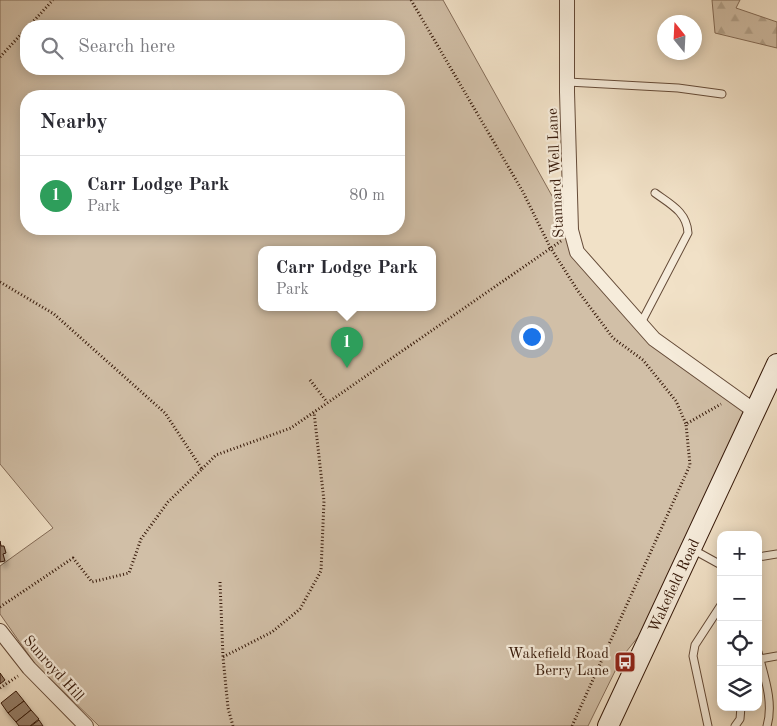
<!DOCTYPE html>
<html lang="en">
<head>
<meta charset="utf-8">
<style>
  body { margin:0; font-family:"Old Standard TT",serif; background:#f2f2f3; color:#2b2b33 }
  .controls { position:absolute; right:15px; bottom:15px; display:grid; overflow:hidden; border-radius:10px; box-shadow:0 2px 12px #0003 }
  .controls button { width:45px; height:45px; display:grid; place-items:center; padding:0; border:0; border-bottom:1px solid #e1e1e2; background:#fff; color:#2b2b33; font:25px sans-serif }
  .compass { position:absolute; left:657px; top:15px; width:45px; height:45px; border-radius:50%; background:#fff; box-shadow:0 2px 12px #0003; rotate:342deg }
  .you { position:absolute; left:531px; top:336px; width:18px; height:18px; margin:-12px; border:4px solid #fff; border-radius:50%; background:#1a73e8; box-shadow:0 0 0 8px #1a73e833 }
  .badge { display:grid; place-items:center; width:32px; height:32px; border-radius:50%; background:#0b8043; color:#fff; font-size:16px; font-weight:700 }
  .pin { position:absolute; translate:-50% -41px; filter:drop-shadow(0 1px 2px #0008) }
  .pin::after { content:''; position:absolute; top:26px; width:18px; height:15px; background:inherit; clip-path:polygon(0 0,100% 0,50% 100%) }
  .popup { position:absolute; left:258px; top:246px; width:178px; height:65px; box-sizing:border-box; display:grid; place-content:center; border-radius:10px; background:#fff; filter:drop-shadow(0 1px 4px #0005); font-size:16px; white-space:nowrap; color:#7c7c81 }
  .popup b { font-size:19px; color:#2b2b33 }
  .popup::after { content:''; position:absolute; left:50%; top:100%; margin-left:-10px; border:10px solid transparent; border-top-color:#fff }
  .list { margin:0; padding:0; list-style:none }
  h2 { display:flex; justify-content:space-between; align-items:center; height:65px; margin:0; padding:0 20px; font-size:21px }
  h2 small { font-size:16px; font-weight:400; color:#7c7c81 }
  .list li { display:grid; grid-template-columns:32px 1fr auto; gap:15px; align-items:center; box-sizing:border-box; height:80px; padding:0 20px; border-top:1px solid #e1e1e2 }
  .list b { display:block; font-size:19px; white-space:nowrap }
  .list p { margin:0; font-size:16px; white-space:nowrap; color:#7c7c81 }
  .list em { font-size:16px; font-style:normal; color:#7c7c81 }
  .icon { flex:none; width:28px; height:28px; fill:none; stroke:currentColor; stroke-width:2; stroke-linecap:round; stroke-linejoin:round }
  .map { position:relative; flex:none; width:777px; height:726px; overflow:hidden }
  .search { position:absolute; background:#fff; box-shadow:0 2px 12px #0003; left:20px; top:20px; width:385px; height:55px; display:flex; align-items:center; gap:12px; box-sizing:border-box; padding:0 18px; border-radius:20px; color:#7c7c81; font-size:19px }
  .panel { position:absolute; background:#fff; box-shadow:0 2px 12px #0003; left:20px; top:90px; width:385px; height:145px; border-radius:20px }
  .map>svg:first-child { display:block }
  .green { fill:#d1bfa7; stroke:#846c58; fill-rule:evenodd }
  .forest { fill:url(#forest-firs); stroke:#846c58 }
  .building { fill:#97816c; stroke:#361909; filter:url(#shadow) }
  .lines { fill:none; stroke-linecap:round; stroke-linejoin:round }
  .service-casing { stroke:#654b38; stroke-width:9 }
  .minor-casing { stroke:#654b38; stroke-width:16 }
  .secondary-casing { stroke:#361909; stroke-width:22 }
  .path { stroke:#361909; stroke-width:3; stroke-dasharray:1 2.5; stroke-linecap:butt }
  .service { stroke:#f6ecdb; stroke-width:7 }
  .minor { stroke:#f6ecdb; stroke-width:14 }
  .secondary { stroke:#f6ecdb; stroke-width:20 }
  .labels { text-anchor:middle; stroke-width:4.5; stroke-linejoin:round; paint-order:stroke }
  .street-label { font-size:15px; fill:#361909; stroke:#f6ecdb }
  .poi-label { font-size:15px; fill:#361909; stroke:#f6ecdb; text-anchor:end }
</style>
</head>
<body>
<div class="map">
<svg width="777" height="726" viewBox="0 0 777 726">
  <defs>
    <pattern id="forest-firs" width="22" height="20" patternUnits="userSpaceOnUse" patternTransform="scale(1.25)"><rect width="22" height="20" fill="#d1bfa7"/><path d="M5 1l3.5 6h-7zM16 11l3.5 6h-7z" fill="#b4a48e"/></pattern>
    <filter id="shadow"><feDropShadow dx="3" dy="5.5" stdDeviation="2.5" flood-color="#0004"/></filter>
  </defs>
  <rect width="100%" height="100%" fill="#f1e1c7"/>
  <filter id="stains"><feTurbulence type="fractalNoise" baseFrequency=".004" numOctaves="4"/><feColorMatrix values="0 0 0 0 .2 0 0 0 0 .09 0 0 0 0 .02 0 0 0 .5 -.17"/></filter>
  <radialGradient id="worn" r=".72"><stop offset=".6" stop-color="#630" stop-opacity="0"/><stop offset="1" stop-color="#630" stop-opacity=".3"/></radialGradient>
  <path class="green" d="M 0,0 L 443,0 L 571,230 L 577,252 L 654,339 L 756,412 L 666,602 L 622,657 L 588,726 L 99,726 L 35,664 L 0,614 L 0,566 L 53,528 L 0,464 ZM 26,26 L 399,26 L 399,69 L 26,69 ZM 26,96 L 399,96 L 399,229 L 26,229 ZM 262,249 L 432,249 L 432,307 L 262,307 Z"/>
  <path class="forest" d="M 712,0 L 740,0 L 736,8 L 777,22 L 777,48 L 715,33 Z"/>
  <g class="building">
    <path d="M 0,541 L 1,546 L 4,546 L 6,553 L 3,554 L 5,561 L 0,562 Z"/>
    <path d="M 0,673 L 5,680 L 0,684 Z"/>
    <path d="M 16,691 L 24,701 L 8,713 L 1,703 Z"/>
    <path d="M 24,701 L 31,710 L 16,722 L 8,713 Z"/>
    <path d="M 31,710 L 39,719 L 30,726 L 19,726 L 16,722 Z"/>
    <path d="M 39,720 L 43,726 L 31,726 Z"/>
  </g>
  <g class="lines">
    <g class="service-casing">
      <g id="service">
        <path d="M 568,82 L 678,88 L 722,94"/>
        <path d="M 640,325 L 688,233 C 687,212 670,204 655,193"/>
        <path d="M 692,549 L 721,565"/>
        <path d="M 758,557 L 777,554"/>
        <path d="M 758,652 C 764,676 774,702 767,726"/>
        <path d="M 760,659 L 777,656"/>
        <path d="M 708,726 L 693,656 L 695,645 L 721,605"/>
        <path d="M 735,726 L 740,719 L 741,707"/>
      </g>
    </g>
    <g class="minor-casing">
      <g id="minor">
        <path d="M 567,0 L 567,92 L 571,230 L 577,252 L 654,339 L 756,412"/>
        <path d="M 0,631 L 29,668 L 86,726"/>
      </g>
    </g>
    <g class="secondary-casing">
      <g id="secondary">
        <path id="s1" d="M 608,726 L 777,364"/>
      </g>
    </g>
    <g class="path">
      <path d="M 411,0 L 523,192 L 550,247 L 578,291 L 613,338 L 643,360 L 676,401 L 686,424"/>
      <path d="M 29,26 L 53,0"/>
      <path d="M 0,57 L 26,29"/>
      <path d="M 0,282 L 54,314 L 165,413 L 202,469 L 168,502 L 141,539 L 129,573 L 92,582 L 73,558 L 0,607"/>
      <path d="M 310,380 L 327,402"/>
      <path d="M 202,469 L 216,455 L 291,428 L 561,241"/>
      <path d="M 220,582 L 223,657"/>
      <path d="M 0,688 L 18,676"/>
      <path d="M 233,726 L 228,708 L 223,657 L 272,632 L 300,609 L 321,571 L 324,501 L 314,412"/>
      <path d="M 572,726 L 690,465 L 686,424 L 721,404"/>
    </g>
    <use href="#service" class="service"/>
    <use href="#minor" class="minor"/>
    <use href="#secondary" class="secondary"/>
  </g>
  <defs>
    <g id="bus-square" transform="scale(1.125)"><rect x="-9" y="-9" width="18" height="18" rx="4" fill="#8f2418" stroke="#f6ecdb"/><path d="M-5-6H5V4H4V6H2V4H-2V6H-4V4H-5ZM-3.5-4V0h7V-4ZM-3.5 1.2v1.5H-2V1.2ZM2 1.2v1.5H3.5V1.2Z" fill="#fff"/></g>
  </defs>
  <g fill-rule="evenodd">
    <use href="#bus-square" x="625" y="662"/>
  </g>
  <g class="labels">
    <g class="street-label">
      <text transform="translate(555 173) rotate(-93)" y="5">Stannard Well Lane</text>
      <text dy="5" stroke="none"><textPath href="#s1" startOffset="155">Wakefield Road</textPath></text>
      <text transform="translate(54 668) rotate(48)" y="5">Sunroyd Hill</text>
    </g>
    <g class="poi-label">
      <text x="609" y="658">Wakefield Road<tspan x="609" dy="17">Berry Lane</tspan></text>
    </g>
  </g>
  <rect width="100%" height="100%" filter="url(#stains)"/>
  <rect width="100%" height="100%" fill="url(#worn)"/>
</svg>
<div class="controls">
<button>+</button>
<button>−</button>
<button><svg class="icon" aria-label="locate" viewBox="0 0 24 24"><circle cx="12" cy="12" r="6"/><path d="M12 2v4M12 18v4M2 12h4M18 12h4"/></svg></button>
<button><svg class="icon" aria-label="layers" viewBox="0 0 24 24"><path d="M12 4l9 5-9 5-9-5zM3 14l9 5 9-5"/></svg></button>
</div>
<svg class="compass" viewBox="-18 -18 36 36"><path d="M0-13l5 13h-10z" fill="#e53935"/><path d="M0 13l5-13h-10z" fill="#7c7c81"/></svg>
<div class="you"></div>
<div class="pin badge" style="left:347px;top:368px;background:#2e9e5b">1</div>
<div class="popup"><b>Carr Lodge Park</b>Park</div>
<div class="search"><svg class="icon" aria-label="search" viewBox="0 0 24 24"><circle cx="10" cy="10" r="6"/><path d="M15 15l6 6"/></svg>Search here</div>
<section class="panel">
<h2>Nearby<small></small></h2>
<ul class="list">
<li><span class="badge" style="background:#2e9e5b">1</span><div><b>Carr Lodge Park</b><p>Park</p></div><em>80 m</em></li>
</ul>
</section>
</div>
</body>
</html>
